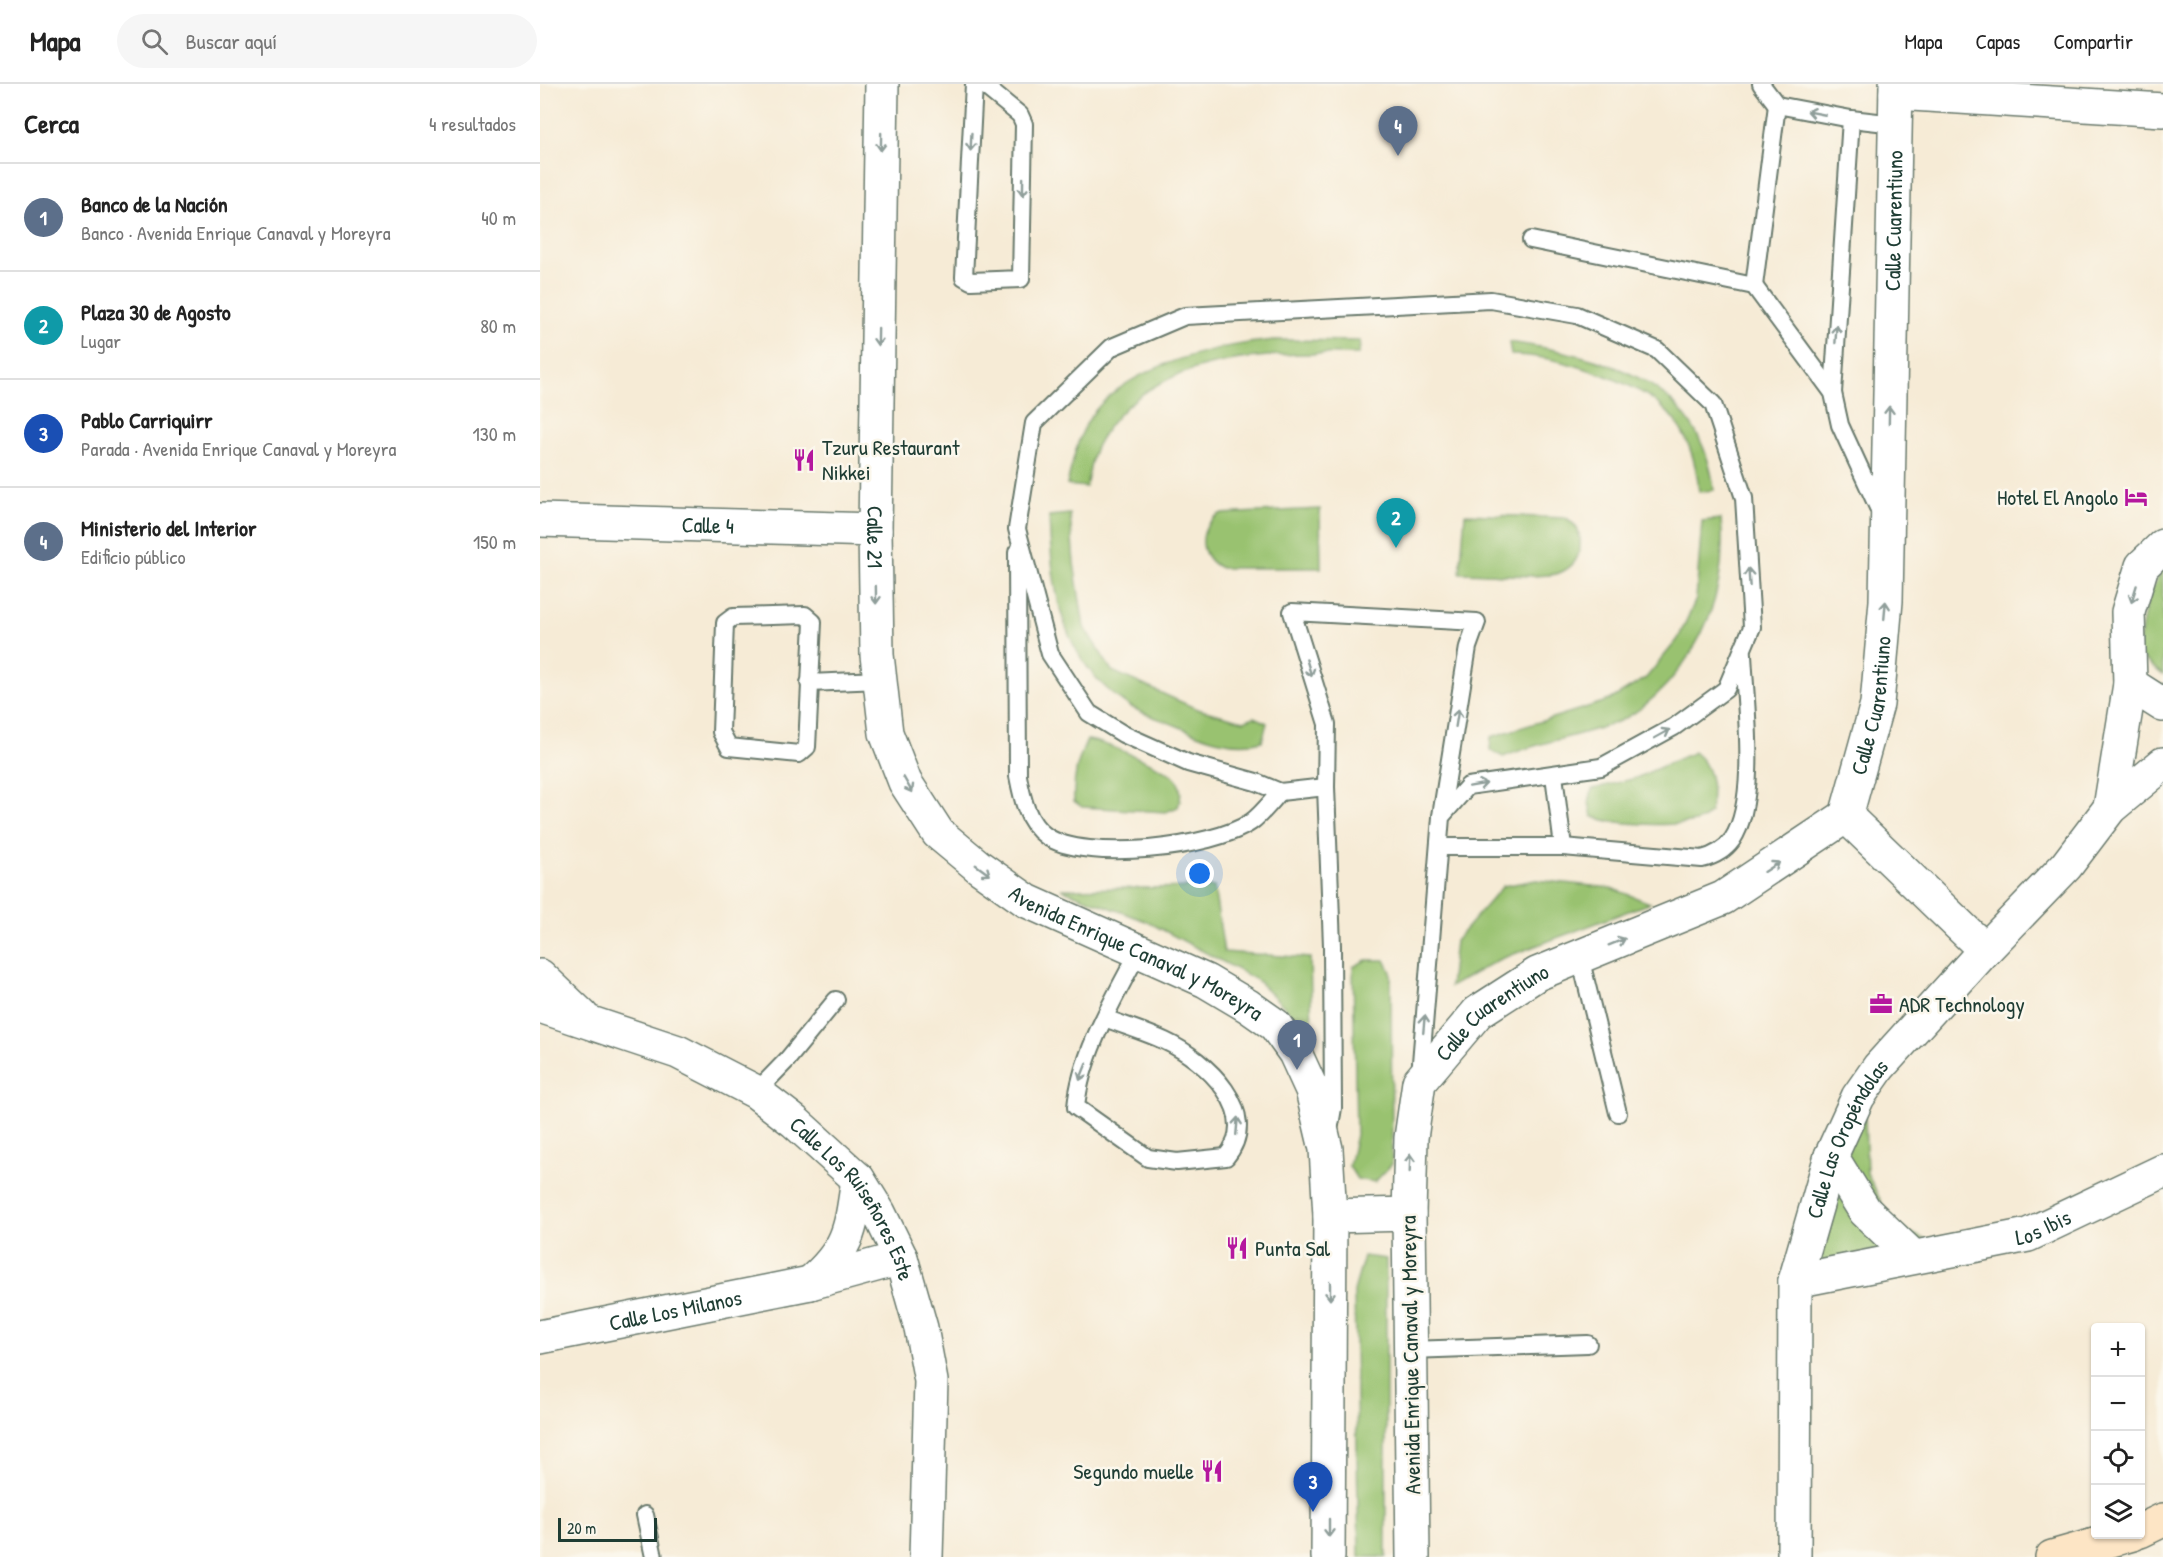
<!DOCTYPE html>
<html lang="es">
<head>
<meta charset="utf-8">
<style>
  body { margin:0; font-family:"Patrick Hand",sans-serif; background:#f6f6f6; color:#222 }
  .controls { position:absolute; right:18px; bottom:18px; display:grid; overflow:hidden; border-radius:6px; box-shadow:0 2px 4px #0004 }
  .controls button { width:54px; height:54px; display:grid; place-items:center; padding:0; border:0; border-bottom:2px solid #e0e0e0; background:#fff; color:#222; font:30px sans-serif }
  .scale { position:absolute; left:18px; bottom:15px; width:99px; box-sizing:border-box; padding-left:6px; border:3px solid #1f3d34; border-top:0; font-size:16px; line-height:21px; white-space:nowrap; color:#1f3d34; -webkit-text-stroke:4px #fbf7ec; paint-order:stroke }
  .you { position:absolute; left:660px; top:790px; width:21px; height:21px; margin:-15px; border:4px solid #fff; border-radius:50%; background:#1a73e8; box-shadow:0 0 0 9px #1a73e833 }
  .badge { display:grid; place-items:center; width:39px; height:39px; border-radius:50%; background:#b5179e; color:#fff; font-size:20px; font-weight:700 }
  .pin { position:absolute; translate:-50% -50px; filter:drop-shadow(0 2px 3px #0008) }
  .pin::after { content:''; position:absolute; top:32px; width:21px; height:18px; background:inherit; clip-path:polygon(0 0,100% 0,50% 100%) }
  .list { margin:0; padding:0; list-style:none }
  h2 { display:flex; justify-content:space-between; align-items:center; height:78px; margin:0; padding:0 24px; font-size:26px }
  h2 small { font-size:20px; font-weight:400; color:#767676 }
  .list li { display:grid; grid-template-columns:39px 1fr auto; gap:18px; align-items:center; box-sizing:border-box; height:108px; padding:0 24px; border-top:2px solid #e0e0e0 }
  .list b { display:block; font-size:22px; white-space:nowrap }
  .list p { margin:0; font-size:20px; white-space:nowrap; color:#767676 }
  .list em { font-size:20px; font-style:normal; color:#767676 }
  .icon { flex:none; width:33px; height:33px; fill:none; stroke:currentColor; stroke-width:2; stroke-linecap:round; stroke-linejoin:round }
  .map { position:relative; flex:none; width:1623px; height:1473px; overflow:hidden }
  header { display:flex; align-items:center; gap:36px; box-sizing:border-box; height:84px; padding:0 30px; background:#fff; border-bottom:2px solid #e0e0e0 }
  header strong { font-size:28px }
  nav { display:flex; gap:33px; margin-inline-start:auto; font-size:21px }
  .search { width:420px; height:54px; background:#f6f6f6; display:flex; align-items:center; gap:15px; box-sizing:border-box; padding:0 21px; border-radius:33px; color:#767676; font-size:22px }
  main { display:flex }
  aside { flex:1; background:#fff }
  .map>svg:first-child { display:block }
  .green { fill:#99c26f; stroke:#5c8052; stroke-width:1.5 }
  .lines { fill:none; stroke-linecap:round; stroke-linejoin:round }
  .service-casing { stroke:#6a7a6d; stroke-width:20 }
  .minor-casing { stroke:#6a7a6d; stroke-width:36 }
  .tertiary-casing { stroke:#6a7a6d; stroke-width:36 }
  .secondary-casing { stroke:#6a7a6d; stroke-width:36 }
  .service { stroke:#fff; stroke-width:16 }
  .minor { stroke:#fff; stroke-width:33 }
  .tertiary { stroke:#fff; stroke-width:33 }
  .secondary { stroke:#fde5c5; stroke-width:33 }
  .oneway { stroke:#8f9e9a }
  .labels { text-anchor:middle; stroke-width:5; stroke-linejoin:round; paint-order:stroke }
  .street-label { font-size:22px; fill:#1f3d34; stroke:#fbf7ec }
  .poi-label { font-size:22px; fill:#1f3d34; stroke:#fbf7ec; text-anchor:start }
</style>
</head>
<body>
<header>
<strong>Mapa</strong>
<div class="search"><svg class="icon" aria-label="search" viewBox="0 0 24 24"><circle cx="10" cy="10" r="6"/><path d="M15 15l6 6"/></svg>Buscar aquí</div>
<nav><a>Mapa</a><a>Capas</a><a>Compartir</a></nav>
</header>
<main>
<aside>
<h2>Cerca<small>4 resultados</small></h2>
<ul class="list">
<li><span class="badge" style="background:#5c6f8a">1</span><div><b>Banco de la Nación</b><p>Banco · Avenida Enrique Canaval y Moreyra</p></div><em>40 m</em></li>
<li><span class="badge" style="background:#0f9aa8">2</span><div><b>Plaza 30 de Agosto</b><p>Lugar</p></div><em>80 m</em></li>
<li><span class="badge" style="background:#1a4fb4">3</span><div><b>Pablo Carriquirr</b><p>Parada · Avenida Enrique Canaval y Moreyra</p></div><em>130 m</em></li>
<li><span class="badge" style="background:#5c6f8a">4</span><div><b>Ministerio del Interior</b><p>Edificio público</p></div><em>150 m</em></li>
</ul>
</aside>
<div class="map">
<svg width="1623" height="1473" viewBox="0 0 1623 1473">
  <rect width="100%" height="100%" fill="#fbf7ec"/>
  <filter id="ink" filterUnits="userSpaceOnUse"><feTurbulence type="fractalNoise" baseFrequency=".0167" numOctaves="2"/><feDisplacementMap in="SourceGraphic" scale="12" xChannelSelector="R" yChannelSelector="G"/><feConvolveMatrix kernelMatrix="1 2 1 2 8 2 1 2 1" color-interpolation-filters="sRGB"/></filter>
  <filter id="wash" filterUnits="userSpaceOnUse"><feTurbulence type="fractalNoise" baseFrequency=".008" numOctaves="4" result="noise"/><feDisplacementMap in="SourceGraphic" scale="24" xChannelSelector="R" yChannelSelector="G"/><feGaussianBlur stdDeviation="1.35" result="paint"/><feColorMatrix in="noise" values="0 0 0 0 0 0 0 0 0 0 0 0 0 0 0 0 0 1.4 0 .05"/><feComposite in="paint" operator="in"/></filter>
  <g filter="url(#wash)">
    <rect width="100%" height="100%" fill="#f6ebd6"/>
    <g class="green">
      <path d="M 734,256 L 820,257 L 819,270 C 727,269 605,268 556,363 C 551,374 549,390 546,403 L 527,401 C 533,376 538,349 554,328 C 592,280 678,261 734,256 Z"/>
      <path d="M 969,258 C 1063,272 1161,295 1174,406 L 1159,408 C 1153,335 1117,309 1052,287 C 1026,278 999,271 971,271 Z"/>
      <path d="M 780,425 L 781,484 L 681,484 C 657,473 657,443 680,430 Z"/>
      <path d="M 530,430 L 534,479 L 544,543 L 572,587 L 657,625 L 704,637 L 714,633 L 727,639 L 722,657 C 692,665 663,653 635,641 C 620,635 602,630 588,621 C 520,577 512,507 509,432 Z"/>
      <path d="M 925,430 L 1026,434 C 1036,440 1041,449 1040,461 C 1040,474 1032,484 1019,489 C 1004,495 940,489 920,489 Z"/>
      <path d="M 1181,435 C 1187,497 1169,553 1128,599 C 1114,614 1096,631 1077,638 C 1040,653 1000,657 963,673 L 950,666 L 951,653 L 1070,616 L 1106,594 L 1138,555 L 1156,515 L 1162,437 Z"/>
      <path d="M 1623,483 L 1623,591 L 1597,570 L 1607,515 Z"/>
      <path d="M 547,656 C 560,656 624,683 634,693 C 642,701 642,714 638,723 L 626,728 L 542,723 L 534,717 C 533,693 537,678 547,656 Z"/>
      <path d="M 1154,668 C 1173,682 1174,706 1170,728 C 1168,731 1166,733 1163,735 C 1149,744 1067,741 1052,732 L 1049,719 L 1052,705 L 1096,694 Z"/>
      <path d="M 996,796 L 1071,804 L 1110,819 L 958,876 L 910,903 L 915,857 L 963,802 Z"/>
      <path d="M 674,803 L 684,868 L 770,874 L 772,950 L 717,896 L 608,838 L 521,805 Z"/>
      <path d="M 826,876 L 845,876 L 851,888 L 852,1080 L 835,1098 L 817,1095 L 809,1082 L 816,1051 L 813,883 Z"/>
      <path d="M 1325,1035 L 1327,1089 L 1352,1140 L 1386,1156 L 1271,1180 L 1297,1066 Z"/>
      <path d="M 824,1172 L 846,1175 L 846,1473 L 819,1473 L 814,1207 Z"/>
    </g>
  </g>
  <g filter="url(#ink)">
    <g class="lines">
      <g class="service-casing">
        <g id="service">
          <path d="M 434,0 L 424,193 L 431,197 L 481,195 L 484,40 L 480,31 L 442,0"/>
          <path d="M 1221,0 L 1237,21 L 1311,35 L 1355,40"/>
          <path d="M 991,156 L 1214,202 L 1293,309 L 1300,341 L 1341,430"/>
          <path d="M 1214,202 L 1237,21"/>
          <path d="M 1293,309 L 1311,35"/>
          <path d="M 477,468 L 478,692 C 482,713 487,739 506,752 C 545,779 673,764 711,738 C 721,731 731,718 740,708"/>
          <path d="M 265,531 L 273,538 L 267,663 L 259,670 L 189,663 L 181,648 L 185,539 L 193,533 Z"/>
          <path d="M 269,599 L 340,596"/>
          <path d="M 786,703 L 787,640 L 752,528 L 937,538 L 928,563 L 901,732"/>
          <path d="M 899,763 L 1023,763 L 1014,691"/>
          <path d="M 1023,763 L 1162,775 C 1174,772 1184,767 1192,756 C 1219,716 1205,618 1203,570"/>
          <path d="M 1040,873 L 1078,1029"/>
          <path d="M 565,934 C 585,942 606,948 625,957 C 666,976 723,1029 686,1073 L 637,1078 L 608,1074 L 536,1023 C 541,969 574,915 599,867"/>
          <path d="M 216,1008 L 247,976 L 296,916"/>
          <path d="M 790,1041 L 793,1024 L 792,862 L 786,703 L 740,708 L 716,698 L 648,679 L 583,650 L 549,629 L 510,570 L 477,445 L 494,339 L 572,263 L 645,232 L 951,216 L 1037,231 L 1117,266 L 1173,320 L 1204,414 L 1212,543 L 1186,605 L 1134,643 L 1061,683 L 928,702 L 901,733 L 880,991"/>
          <path d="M 870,1266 L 1048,1260"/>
          <path d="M 105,1431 L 114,1473"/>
        </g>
      </g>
      <g class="minor-casing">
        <g id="minor">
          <path d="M 1356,9 L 1623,26"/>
          <path id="s1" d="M 0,436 L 335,446"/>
          <path d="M 1590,600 L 1623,621"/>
          <path d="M 1570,724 L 1590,600 L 1588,528 L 1602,482 L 1623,462"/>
          <path d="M 1306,732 L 1445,866"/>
          <path d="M 0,892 L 42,932"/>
          <path id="s2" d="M 0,922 L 138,968 L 216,1008 L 255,1038 L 318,1095 L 339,1129 L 361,1174 L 381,1244 L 391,1297 L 386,1473"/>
          <path d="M 1291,1072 L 1325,1127 L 1372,1172"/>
          <path id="s3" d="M 1255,1197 L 1488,1151 L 1623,1087"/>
          <path d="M 270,1199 C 310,1165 311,1144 318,1095"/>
          <path id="s4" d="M 0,1253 L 270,1199 L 361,1174"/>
          <path id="s5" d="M 1254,1473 L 1255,1197 L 1291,1072 L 1318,1013 L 1339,983 L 1445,866 L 1526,782 L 1570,724 L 1623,680"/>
        </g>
      </g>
      <g class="tertiary-casing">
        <g id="tertiary">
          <path id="s6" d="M 342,0 L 335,446 L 337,571 L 346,649 L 365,698 L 398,749 L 439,783 L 487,817 L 666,897 L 708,922 L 735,941 L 755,969 L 772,1006 L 786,1065 L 790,1132 L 788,1473"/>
          <path d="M 790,1132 L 869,1130"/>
          <path id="s7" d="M 873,1473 L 869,1130 L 871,1054 L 879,998 L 938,928 L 997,890 L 1183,814 L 1306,732 L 1337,620 L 1346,517 L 1356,0"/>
        </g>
      </g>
      <g class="secondary-casing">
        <g id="secondary">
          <path d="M 1600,1447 L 1623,1436"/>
          <path d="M 1512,1473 L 1593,1450"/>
        </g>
      </g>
      <use href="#service" class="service"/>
      <use href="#minor" class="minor"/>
      <use href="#tertiary" class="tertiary"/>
      <use href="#secondary" class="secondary"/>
    </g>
    <defs><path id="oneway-shaft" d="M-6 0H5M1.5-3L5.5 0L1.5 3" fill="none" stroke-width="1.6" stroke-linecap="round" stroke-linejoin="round" transform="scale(1.5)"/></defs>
    <g class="oneway">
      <use href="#oneway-shaft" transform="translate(1276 29) rotate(-169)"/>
      <use href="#oneway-shaft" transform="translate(341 58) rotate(91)"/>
      <use href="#oneway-shaft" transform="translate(431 58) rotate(93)"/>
      <use href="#oneway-shaft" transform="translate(483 103) rotate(91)"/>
      <use href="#oneway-shaft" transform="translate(1296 250) rotate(-86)"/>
      <use href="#oneway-shaft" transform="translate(338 253) rotate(91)"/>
      <use href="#oneway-shaft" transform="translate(1349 331) rotate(-89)"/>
      <use href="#oneway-shaft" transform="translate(1209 493) rotate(-94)"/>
      <use href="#oneway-shaft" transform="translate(1594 510) rotate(107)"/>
      <use href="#oneway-shaft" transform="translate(336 511) rotate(89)"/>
      <use href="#oneway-shaft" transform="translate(1345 526) rotate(-85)"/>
      <use href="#oneway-shaft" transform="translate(769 584) rotate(73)"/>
      <use href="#oneway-shaft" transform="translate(917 634) rotate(-81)"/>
      <use href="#oneway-shaft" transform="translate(1122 650) rotate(-29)"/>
      <use href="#oneway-shaft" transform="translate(368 701) rotate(60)"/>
      <use href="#oneway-shaft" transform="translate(938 701) rotate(-10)"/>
      <use href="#oneway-shaft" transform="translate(1232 783) rotate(-33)"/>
      <use href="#oneway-shaft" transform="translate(443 786) rotate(36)"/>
      <use href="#oneway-shaft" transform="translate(1077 858) rotate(-22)"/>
      <use href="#oneway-shaft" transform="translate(884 940) rotate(-85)"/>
      <use href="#oneway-shaft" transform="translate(543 988) rotate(112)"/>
      <use href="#oneway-shaft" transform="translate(697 1042) rotate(-85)"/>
      <use href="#oneway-shaft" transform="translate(870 1079) rotate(-88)"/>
      <use href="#oneway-shaft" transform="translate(790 1207) rotate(90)"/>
      <use href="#oneway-shaft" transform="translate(789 1444) rotate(90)"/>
    </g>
  </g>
  <defs>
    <g id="restaurant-bare" transform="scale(1.8)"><path d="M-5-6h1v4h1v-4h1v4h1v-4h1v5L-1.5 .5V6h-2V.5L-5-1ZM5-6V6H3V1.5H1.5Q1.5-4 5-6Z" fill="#b5179e" stroke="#fbf7ec" stroke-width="2.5" paint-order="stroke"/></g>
    <g id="hotel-bare" transform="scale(1.8)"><path d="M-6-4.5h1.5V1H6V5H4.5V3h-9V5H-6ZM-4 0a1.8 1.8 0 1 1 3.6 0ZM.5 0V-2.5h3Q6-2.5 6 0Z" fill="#b5179e" stroke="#fbf7ec" stroke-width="2.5" paint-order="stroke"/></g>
    <g id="office-bare" transform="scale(1.8)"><path d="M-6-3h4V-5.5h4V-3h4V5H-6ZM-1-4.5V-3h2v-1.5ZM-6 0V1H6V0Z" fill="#b5179e" stroke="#fbf7ec" stroke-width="2.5" paint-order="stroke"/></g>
  </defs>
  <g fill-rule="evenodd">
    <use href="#restaurant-bare" x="264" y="376"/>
    <use href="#hotel-bare" x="1596" y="413"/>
    <use href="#office-bare" x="1341" y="920"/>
    <use href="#restaurant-bare" x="697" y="1164"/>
    <use href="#restaurant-bare" x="672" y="1387"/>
  </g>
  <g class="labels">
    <g class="street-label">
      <text dy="8" stroke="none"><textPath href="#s7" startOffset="1586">Calle Cuarentiuno</textPath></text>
      <text dy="8" stroke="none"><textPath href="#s1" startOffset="168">Calle 4</textPath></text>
      <text dy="8" stroke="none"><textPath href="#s6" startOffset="453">Calle 21</textPath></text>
      <text dy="8" stroke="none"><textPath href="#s7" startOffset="1100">Calle Cuarentiuno</textPath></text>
      <text dy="8" stroke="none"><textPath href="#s6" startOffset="996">Avenida Enrique Canaval y Moreyra</textPath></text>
      <text dy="8" stroke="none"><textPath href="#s7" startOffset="578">Calle Cuarentiuno</textPath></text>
      <text dy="8" stroke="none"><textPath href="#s5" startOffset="428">Calle Las Oropéndolas</textPath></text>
      <text dy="8" stroke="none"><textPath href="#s2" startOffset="380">Calle Los Ruiseñores Este</textPath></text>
      <text dy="8" stroke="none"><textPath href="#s3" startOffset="254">Los Ibis</textPath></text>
      <text dy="8" stroke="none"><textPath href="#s4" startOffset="138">Calle Los Milanos</textPath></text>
      <text transform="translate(870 1271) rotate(-91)" y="8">Avenida Enrique Canaval y Moreyra</text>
    </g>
    <g class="poi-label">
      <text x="282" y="371">Tzuru Restaurant<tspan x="282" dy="25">Nikkei</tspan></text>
      <text x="1578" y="421" text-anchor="end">Hotel El Angolo</text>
      <text x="1359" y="928">ADR Technology</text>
      <text x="715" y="1172">Punta Sal</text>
      <text x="654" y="1395" text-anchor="end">Segundo muelle</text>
    </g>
  </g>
</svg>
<div class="controls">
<button>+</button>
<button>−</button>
<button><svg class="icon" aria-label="locate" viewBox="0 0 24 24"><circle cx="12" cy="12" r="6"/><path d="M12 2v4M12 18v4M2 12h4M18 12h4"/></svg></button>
<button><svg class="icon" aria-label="layers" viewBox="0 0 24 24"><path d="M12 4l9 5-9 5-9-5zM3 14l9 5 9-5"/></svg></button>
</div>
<div class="scale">20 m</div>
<div class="you"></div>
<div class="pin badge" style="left:757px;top:986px;background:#5c6f8a">1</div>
<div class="pin badge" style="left:856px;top:464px;background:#0f9aa8">2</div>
<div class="pin badge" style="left:773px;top:1428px;background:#1a4fb4">3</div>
<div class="pin badge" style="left:858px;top:72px;background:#5c6f8a">4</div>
</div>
</main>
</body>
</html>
